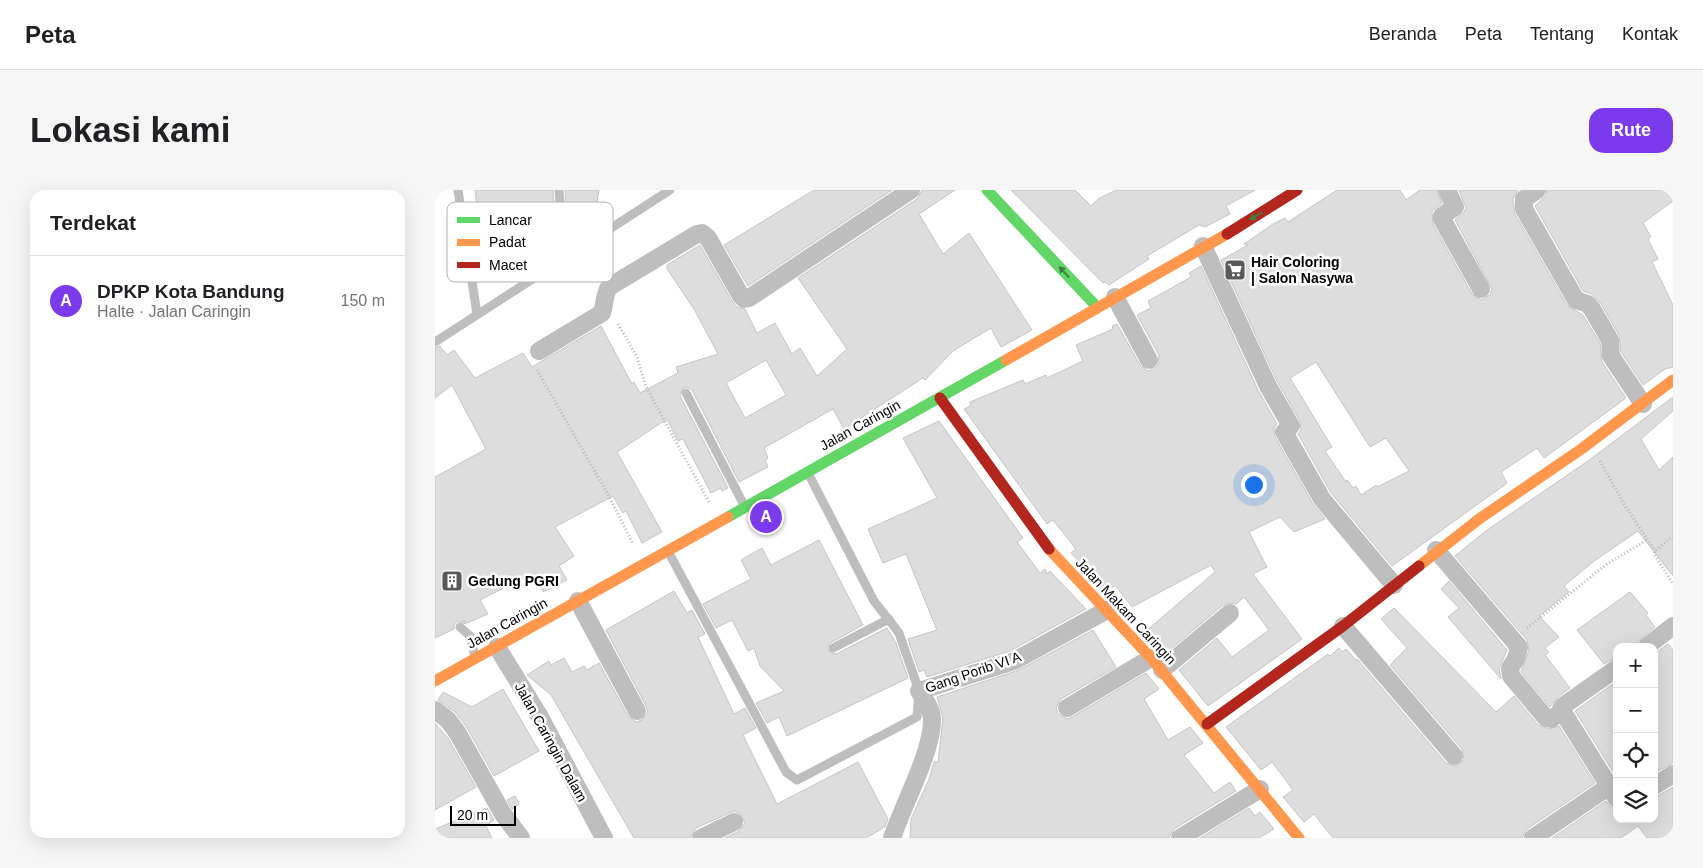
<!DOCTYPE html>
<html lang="id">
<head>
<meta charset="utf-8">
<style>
  body { margin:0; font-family:Helvetica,sans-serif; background:#f6f6f6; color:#202124 }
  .controls { position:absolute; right:15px; bottom:15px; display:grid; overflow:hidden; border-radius:10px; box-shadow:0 5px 20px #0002 }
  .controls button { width:45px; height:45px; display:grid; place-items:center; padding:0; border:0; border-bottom:1px solid #e0e0e0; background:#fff; color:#202124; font:25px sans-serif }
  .scale { position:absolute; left:15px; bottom:12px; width:66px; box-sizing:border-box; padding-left:5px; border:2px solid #000; border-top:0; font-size:14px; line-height:18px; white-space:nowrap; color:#000; -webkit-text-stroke:4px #fff; paint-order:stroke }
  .you { position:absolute; left:818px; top:294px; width:18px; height:18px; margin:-12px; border:4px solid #fff; border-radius:50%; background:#1a73e8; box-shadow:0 0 0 8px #1a73e833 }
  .badge { display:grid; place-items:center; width:32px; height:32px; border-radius:50%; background:#7c3aed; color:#fff; font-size:16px; font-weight:700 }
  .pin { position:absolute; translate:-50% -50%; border:2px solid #fff; box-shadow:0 1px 5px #0006 }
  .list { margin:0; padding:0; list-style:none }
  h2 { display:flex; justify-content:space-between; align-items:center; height:65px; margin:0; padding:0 20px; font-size:21px }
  h2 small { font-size:16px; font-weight:400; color:#757577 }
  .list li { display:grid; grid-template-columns:32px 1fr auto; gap:15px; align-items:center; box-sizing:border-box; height:90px; padding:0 20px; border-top:1px solid #e0e0e0 }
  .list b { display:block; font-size:19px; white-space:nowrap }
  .list p { margin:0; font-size:16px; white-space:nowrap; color:#757577 }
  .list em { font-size:16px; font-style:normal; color:#757577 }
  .icon { flex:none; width:28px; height:28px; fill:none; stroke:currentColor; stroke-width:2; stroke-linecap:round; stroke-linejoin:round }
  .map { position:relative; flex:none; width:1238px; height:648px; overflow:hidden; border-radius:15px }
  header { display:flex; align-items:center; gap:30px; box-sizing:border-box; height:70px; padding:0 25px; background:#fff; border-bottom:1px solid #e0e0e0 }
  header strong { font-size:24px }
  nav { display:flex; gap:28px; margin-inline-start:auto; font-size:18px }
  .intro { display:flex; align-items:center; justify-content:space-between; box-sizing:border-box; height:120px; padding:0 30px }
  h1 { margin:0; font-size:35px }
  .button { padding:12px 22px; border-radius:15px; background:#7c3aed; color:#fff; font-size:18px; font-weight:700 }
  main { display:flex; gap:30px; padding:0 30px }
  aside { flex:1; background:#fff; border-radius:15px; box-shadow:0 5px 20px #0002 }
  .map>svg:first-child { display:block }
  .building { fill:#ddd; stroke:#c5c5c5; fill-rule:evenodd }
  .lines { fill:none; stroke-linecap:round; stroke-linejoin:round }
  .path { stroke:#b8b8b8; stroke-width:3; stroke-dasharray:1 2.5; stroke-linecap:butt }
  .lane { stroke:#bebebe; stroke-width:9 }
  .street { stroke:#bebebe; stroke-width:18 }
  .fast { stroke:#63d668; stroke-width:11 }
  .slow { stroke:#ff974d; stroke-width:11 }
  .jam { stroke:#b3261e; stroke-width:11 }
  .oneway { fill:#3b803e }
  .labels { text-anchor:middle; stroke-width:5; stroke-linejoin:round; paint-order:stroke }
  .poi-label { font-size:14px; font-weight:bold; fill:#000; stroke:#fff; text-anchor:start }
  .street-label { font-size:14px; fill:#000; stroke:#fff }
  .key { fill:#fff; stroke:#b2b2b2; stroke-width:1 }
  .key-label { font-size:14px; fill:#000 }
</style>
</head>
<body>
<header>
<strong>Peta</strong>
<nav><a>Beranda</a><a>Peta</a><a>Tentang</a><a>Kontak</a></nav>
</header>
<div class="intro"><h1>Lokasi kami</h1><a class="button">Rute</a></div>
<main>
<aside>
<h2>Terdekat<small></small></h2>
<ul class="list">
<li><span class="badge">A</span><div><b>DPKP Kota Bandung</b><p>Halte · Jalan Caringin</p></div><em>150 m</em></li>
</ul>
</aside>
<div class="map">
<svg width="1238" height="648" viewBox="0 0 1238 648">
  <rect width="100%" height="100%" fill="#fff"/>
  <g class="building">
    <path d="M 40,0 L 118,0 L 120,23 L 109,25 L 112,51 L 94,55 L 94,62 L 49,72 Z"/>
    <path d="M 130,0 L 164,0 L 161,18 L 132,22 Z"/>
    <path d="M 379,0 L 457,0 L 313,96 L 289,55 Z"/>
    <path d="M 487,0 L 520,0 L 484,24 L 508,64 L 534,43 L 597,140 L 566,157 L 556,138 L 518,161 L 490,190 L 488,188 L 409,239 L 398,219 L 329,258 L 333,268 L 330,270 L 333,277 L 304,292 L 257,200 L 252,197 L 248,198 L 245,206 L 293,298 L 287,301 L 286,298 L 276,303 L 248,249 L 243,251 L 232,229 L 182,262 L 227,342 L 207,353 L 191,321 L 188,323 L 178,306 L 120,337 L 139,366 L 124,376 L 132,390 L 108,402 L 99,383 L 45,410 L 53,424 L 32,433 L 28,430 L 31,434 L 23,431 L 19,435 L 19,439 L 0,448 L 0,287 L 51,259 L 17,195 L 0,208 L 0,158 L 5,156 L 12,165 L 19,160 L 40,188 L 88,163 L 97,177 L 166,136 L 197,194 L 199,192 L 205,203 L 243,183 L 241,177 L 283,164 L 259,119 L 232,79 L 232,75 L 265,55 L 297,111 L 302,117 L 310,119 L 322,143 L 340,133 L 357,164 L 365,158 L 382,186 L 412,159 L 363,88 L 482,9 ZM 331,170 L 351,205 L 310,228 L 291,193 Z"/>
    <path d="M 576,0 L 640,0 L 656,16 L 663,9 L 681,0 L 820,0 L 791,16 L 795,24 L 770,37 L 764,35 L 712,66 L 714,69 L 674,95 L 670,92 L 668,93 Z"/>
    <path d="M 902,0 L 965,0 L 971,10 L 985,0 L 1002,0 L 1007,13 L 997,21 L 998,34 L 1037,104 L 1046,110 L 1055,105 L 1057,99 L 1020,30 L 1029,22 L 1031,18 L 1024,0 L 1083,0 L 1078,9 L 1080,24 L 1132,115 L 1148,125 L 1165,153 L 1167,172 L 1191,208 L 1109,268 L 1102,258 L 1066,282 L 1072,293 L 957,376 L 896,303 L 863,244 L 866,240 L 865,231 L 842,191 L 786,70 L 813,55 L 809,54 L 838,34 L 850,28 L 853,32 ZM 881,172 L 935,257 L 951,248 L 974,281 L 942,297 L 941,295 L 926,305 L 921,296 L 918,298 L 912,290 L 911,292 L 890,261 L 897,257 L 855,188 Z"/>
    <path d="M 1112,0 L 1238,0 L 1238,11 L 1208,33 L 1216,47 L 1213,49 L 1223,69 L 1217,72 L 1238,115 L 1238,177 L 1230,179 L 1208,195 L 1186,162 L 1184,145 L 1166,114 L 1157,104 L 1148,101 L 1100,16 L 1111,5 Z"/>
    <path d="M 766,76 L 823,200 L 842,234 L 839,238 L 840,247 L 878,314 L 890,329 L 859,342 L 845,327 L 814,342 L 832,377 L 818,384 L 867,449 L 773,516 L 744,480 L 782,448 L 797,467 L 834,440 L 809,407 L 801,414 L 794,413 L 788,415 L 730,464 L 710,442 L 780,382 L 776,375 L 697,417 L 680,395 L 672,402 L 636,363 L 641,359 L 618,330 L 612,334 L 529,219 L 536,216 L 535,212 L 588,190 L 590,194 L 611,185 L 612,188 L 648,171 L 641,155 L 678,139 L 677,136 L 682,134 L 705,175 L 713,181 L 719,179 L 723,175 L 724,165 L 702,125 L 716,118 L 713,111 L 756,87 L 754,83 Z"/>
    <path d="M 1238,207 L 1238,221 L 1206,249 L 1224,280 L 1238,267 L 1238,386 L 1203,341 L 1159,371 L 1129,396 L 1134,402 L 1104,426 L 1124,447 L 1110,458 L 1114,462 L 1110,465 L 1135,498 L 1122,508 L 1115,517 L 1086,482 L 1094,460 L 1092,450 L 1020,366 L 1052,340 L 1153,271 Z"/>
    <path d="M 504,231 L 588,348 L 582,352 L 605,383 L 610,379 L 612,384 L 615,381 L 651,419 L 575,461 L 492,487 L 489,480 L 484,482 L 473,449 L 502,440 L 471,364 L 448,373 L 433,339 L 502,308 L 468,248 Z"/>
    <path d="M 384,350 L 428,435 L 395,453 L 392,457 L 393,461 L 401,464 L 452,438 L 461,453 L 473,488 L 352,546 L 344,527 L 332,533 L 321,513 L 349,501 L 325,476 L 319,458 L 313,461 L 297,430 L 281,438 L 268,414 L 316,389 L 306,370 L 327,358 L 336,375 Z"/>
    <path d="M 1014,391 L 1072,460 L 1064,479 L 1066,489 L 1013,427 L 1024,418 L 1006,399 Z"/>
    <path d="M 239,401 L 252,423 L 257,420 L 270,444 L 263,447 L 299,524 L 310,518 L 321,538 L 308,545 L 342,614 L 423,572 L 453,629 L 450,637 L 431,648 L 290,648 L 304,641 L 310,633 L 305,624 L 299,621 L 261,638 L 255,648 L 199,648 L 116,505 L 92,485 L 114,471 L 116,475 L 129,468 L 137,482 L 149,476 L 152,480 L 164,473 L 193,526 L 201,532 L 207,530 L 213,522 L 211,516 L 171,440 Z"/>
    <path d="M 1195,402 L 1213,423 L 1211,425 L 1220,437 L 1196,457 L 1182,457 L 1182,467 L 1169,474 L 1142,440 Z"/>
    <path d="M 959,418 L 1061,522 L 1079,506 L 1103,535 L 1114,539 L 1124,536 L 1160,593 L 1092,639 L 1087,648 L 898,648 L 879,624 L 869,632 L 848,607 L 858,600 L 837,572 L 826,580 L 791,537 L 893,464 L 895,466 L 904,458 L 907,462 L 911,459 L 921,470 L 922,469 L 1011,573 L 1020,576 L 1029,570 L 1027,559 L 955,475 L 972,458 L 946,429 Z"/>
    <path d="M 658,440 L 681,477 L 626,509 L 621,518 L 623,524 L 632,529 L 637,527 L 711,483 L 724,499 L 709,509 L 733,550 L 755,537 L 768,553 L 749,565 L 779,603 L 795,592 L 801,601 L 739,639 L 734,648 L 475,648 L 476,629 L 494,589 L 499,572 L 503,572 L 508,528 L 502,507 L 584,480 Z"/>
    <path d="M 1233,454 L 1238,460 L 1238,573 L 1219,583 L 1219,464 Z"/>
    <path d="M 1182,491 L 1182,588 L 1140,521 Z"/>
    <path d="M 68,499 L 104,561 L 59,586 L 31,536 L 20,522 L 3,510 L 8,502 L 37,517 Z"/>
    <path d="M 0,533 L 13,548 L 41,597 L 0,620 Z"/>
    <path d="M 1238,597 L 1238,648 L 1212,648 L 1203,636 L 1186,648 L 1117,648 L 1171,611 L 1177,618 L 1182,620 L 1182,629 L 1219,629 L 1219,608 Z"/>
    <path d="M 80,606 L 84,614 L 77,619 L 72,610 Z"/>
    <path d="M 52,618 L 59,630 L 51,636 L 57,648 L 0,648 L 0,639 Z"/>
    <path d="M 814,618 L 820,626 L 825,622 L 839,639 L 824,648 L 765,648 Z"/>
  </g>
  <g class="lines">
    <g class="path">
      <path d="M 183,134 L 202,167 L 211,197 L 274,312"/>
      <path d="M 102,180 L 174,306 L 198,354"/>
      <path d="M 1165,271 L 1189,314 L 1220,361"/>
      <path d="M 1238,346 L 1220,361 L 1219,364 L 1238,394"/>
      <path d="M 1092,438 L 1172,374 L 1212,350"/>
    </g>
    <g class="lane">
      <path d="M 23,0 L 42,124"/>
      <path d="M 124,0 L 130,67"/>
      <path d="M 0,152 L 235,0"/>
      <path d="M 251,203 L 310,317"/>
      <path d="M 233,361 L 351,582 L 362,590 L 482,527 L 484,501 L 464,443 L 439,411 L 373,283"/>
      <path d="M 25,437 L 35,446 L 40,467"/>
      <path d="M 398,458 L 454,429"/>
    </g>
    <g class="street">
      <path d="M 1012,0 L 1020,17 L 1007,26 L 1007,29 L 1046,99"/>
      <path d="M 1102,0 L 1089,9 L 1089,19 L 1141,110 L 1153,114 L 1157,119 L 1175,150 L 1176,166 L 1208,214"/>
      <path d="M 768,56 L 833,196 L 856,236 L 849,242 L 887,309 L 959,395"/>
      <path d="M 680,107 L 714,170"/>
      <path d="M 104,161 L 167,123 C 170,114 169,105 174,97 L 262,44 L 267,43 L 273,48 L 306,106 L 309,109 L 314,108 L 476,0"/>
      <path d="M 1001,360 L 1084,457 L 1081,469 L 1075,478 L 1076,486 L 1111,528 L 1116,529 L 1127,522"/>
      <path d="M 143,411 L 202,521"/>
      <path d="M 908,436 L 1019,566"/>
      <path d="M 62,457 L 105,527 L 169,648"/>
      <path d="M 1211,457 L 1238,436"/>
      <path d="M 1182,478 L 1128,516 L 1126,519 L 1182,609"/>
      <path d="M 727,480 L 795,423"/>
      <path d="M 632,518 L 716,468"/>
      <path d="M 0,520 L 13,530 L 22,542 L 68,624 L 86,648"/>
      <path d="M 1219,596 L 1238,584"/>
      <path d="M 266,648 L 299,632"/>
      <path d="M 457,648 C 468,615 496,564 497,532 C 498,520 490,510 484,501 L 579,471 L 672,420"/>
      <path d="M 745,648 L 825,599"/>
      <path d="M 1098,648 L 1173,597"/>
    </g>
    <g class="fast">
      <path d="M 552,0 L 662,117"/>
      <path d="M 293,327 L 571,170"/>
    </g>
    <g class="slow">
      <path d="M 571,170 L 792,44"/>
      <path d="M 614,359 L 716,468 L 864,648"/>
      <path d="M 984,376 L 1044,329 L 1145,260 L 1238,190"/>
      <path d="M 0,491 L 293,327"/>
    </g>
    <g class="jam">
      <path d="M 792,44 L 862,0"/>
      <path d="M 505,208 L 614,359"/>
      <path d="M 772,534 L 908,436 L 984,376"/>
    </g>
  </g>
  <defs><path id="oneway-solid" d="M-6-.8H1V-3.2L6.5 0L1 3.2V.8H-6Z" transform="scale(1.25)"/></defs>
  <g class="oneway">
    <use href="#oneway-solid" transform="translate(821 26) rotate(150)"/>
    <use href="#oneway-solid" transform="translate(629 82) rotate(-133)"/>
  </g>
  <defs>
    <g id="supermarket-square" transform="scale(1.125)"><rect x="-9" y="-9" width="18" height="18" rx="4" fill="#595959" stroke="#fff"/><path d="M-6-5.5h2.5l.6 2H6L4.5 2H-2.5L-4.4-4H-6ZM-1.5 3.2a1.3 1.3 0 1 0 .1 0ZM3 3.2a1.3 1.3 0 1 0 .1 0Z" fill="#fff"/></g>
    <g id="building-square" transform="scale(1.125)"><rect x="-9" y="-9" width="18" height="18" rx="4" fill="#595959" stroke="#fff"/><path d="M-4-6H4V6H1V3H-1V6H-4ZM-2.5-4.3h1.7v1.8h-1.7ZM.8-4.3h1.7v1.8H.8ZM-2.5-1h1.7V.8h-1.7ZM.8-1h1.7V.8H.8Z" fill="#fff"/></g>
  </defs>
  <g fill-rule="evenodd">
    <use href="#supermarket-square" x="800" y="80"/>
    <use href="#building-square" x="17" y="391"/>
  </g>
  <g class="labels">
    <g class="poi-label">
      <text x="816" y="77">Hair Coloring<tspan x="816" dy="16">| Salon Nasywa</tspan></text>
      <text x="33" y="396">Gedung PGRI</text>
    </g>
    <g class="street-label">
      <text transform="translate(425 235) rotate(-29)" y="5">Jalan Caringin</text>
      <text transform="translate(691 421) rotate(47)" y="5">Jalan Makam Caringin</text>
      <text transform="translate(72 433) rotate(-29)" y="5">Jalan Caringin</text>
      <text transform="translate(538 482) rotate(-19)" y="5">Gang Porib VI A</text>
      <text transform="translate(116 552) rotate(61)" y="5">Jalan Caringin Dalam</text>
    </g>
  </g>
  <rect x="12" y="12" width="166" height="80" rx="8" class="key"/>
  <rect x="22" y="27" width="23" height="6" fill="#63d668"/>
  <rect x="22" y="49" width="23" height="7" fill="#ff974d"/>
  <rect x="22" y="72" width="23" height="6" fill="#b3261e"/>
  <g class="key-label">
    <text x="54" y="35">Lancar</text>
    <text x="54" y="57">Padat</text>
    <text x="54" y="80">Macet</text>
  </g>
</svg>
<div class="controls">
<button>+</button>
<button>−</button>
<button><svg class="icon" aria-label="locate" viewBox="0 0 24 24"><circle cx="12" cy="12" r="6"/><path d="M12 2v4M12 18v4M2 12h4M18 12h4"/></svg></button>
<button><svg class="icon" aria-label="layers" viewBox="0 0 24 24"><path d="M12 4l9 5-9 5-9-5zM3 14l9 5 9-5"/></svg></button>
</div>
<div class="scale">20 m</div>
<div class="you"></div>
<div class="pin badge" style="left:331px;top:327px">A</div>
</div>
</main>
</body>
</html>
